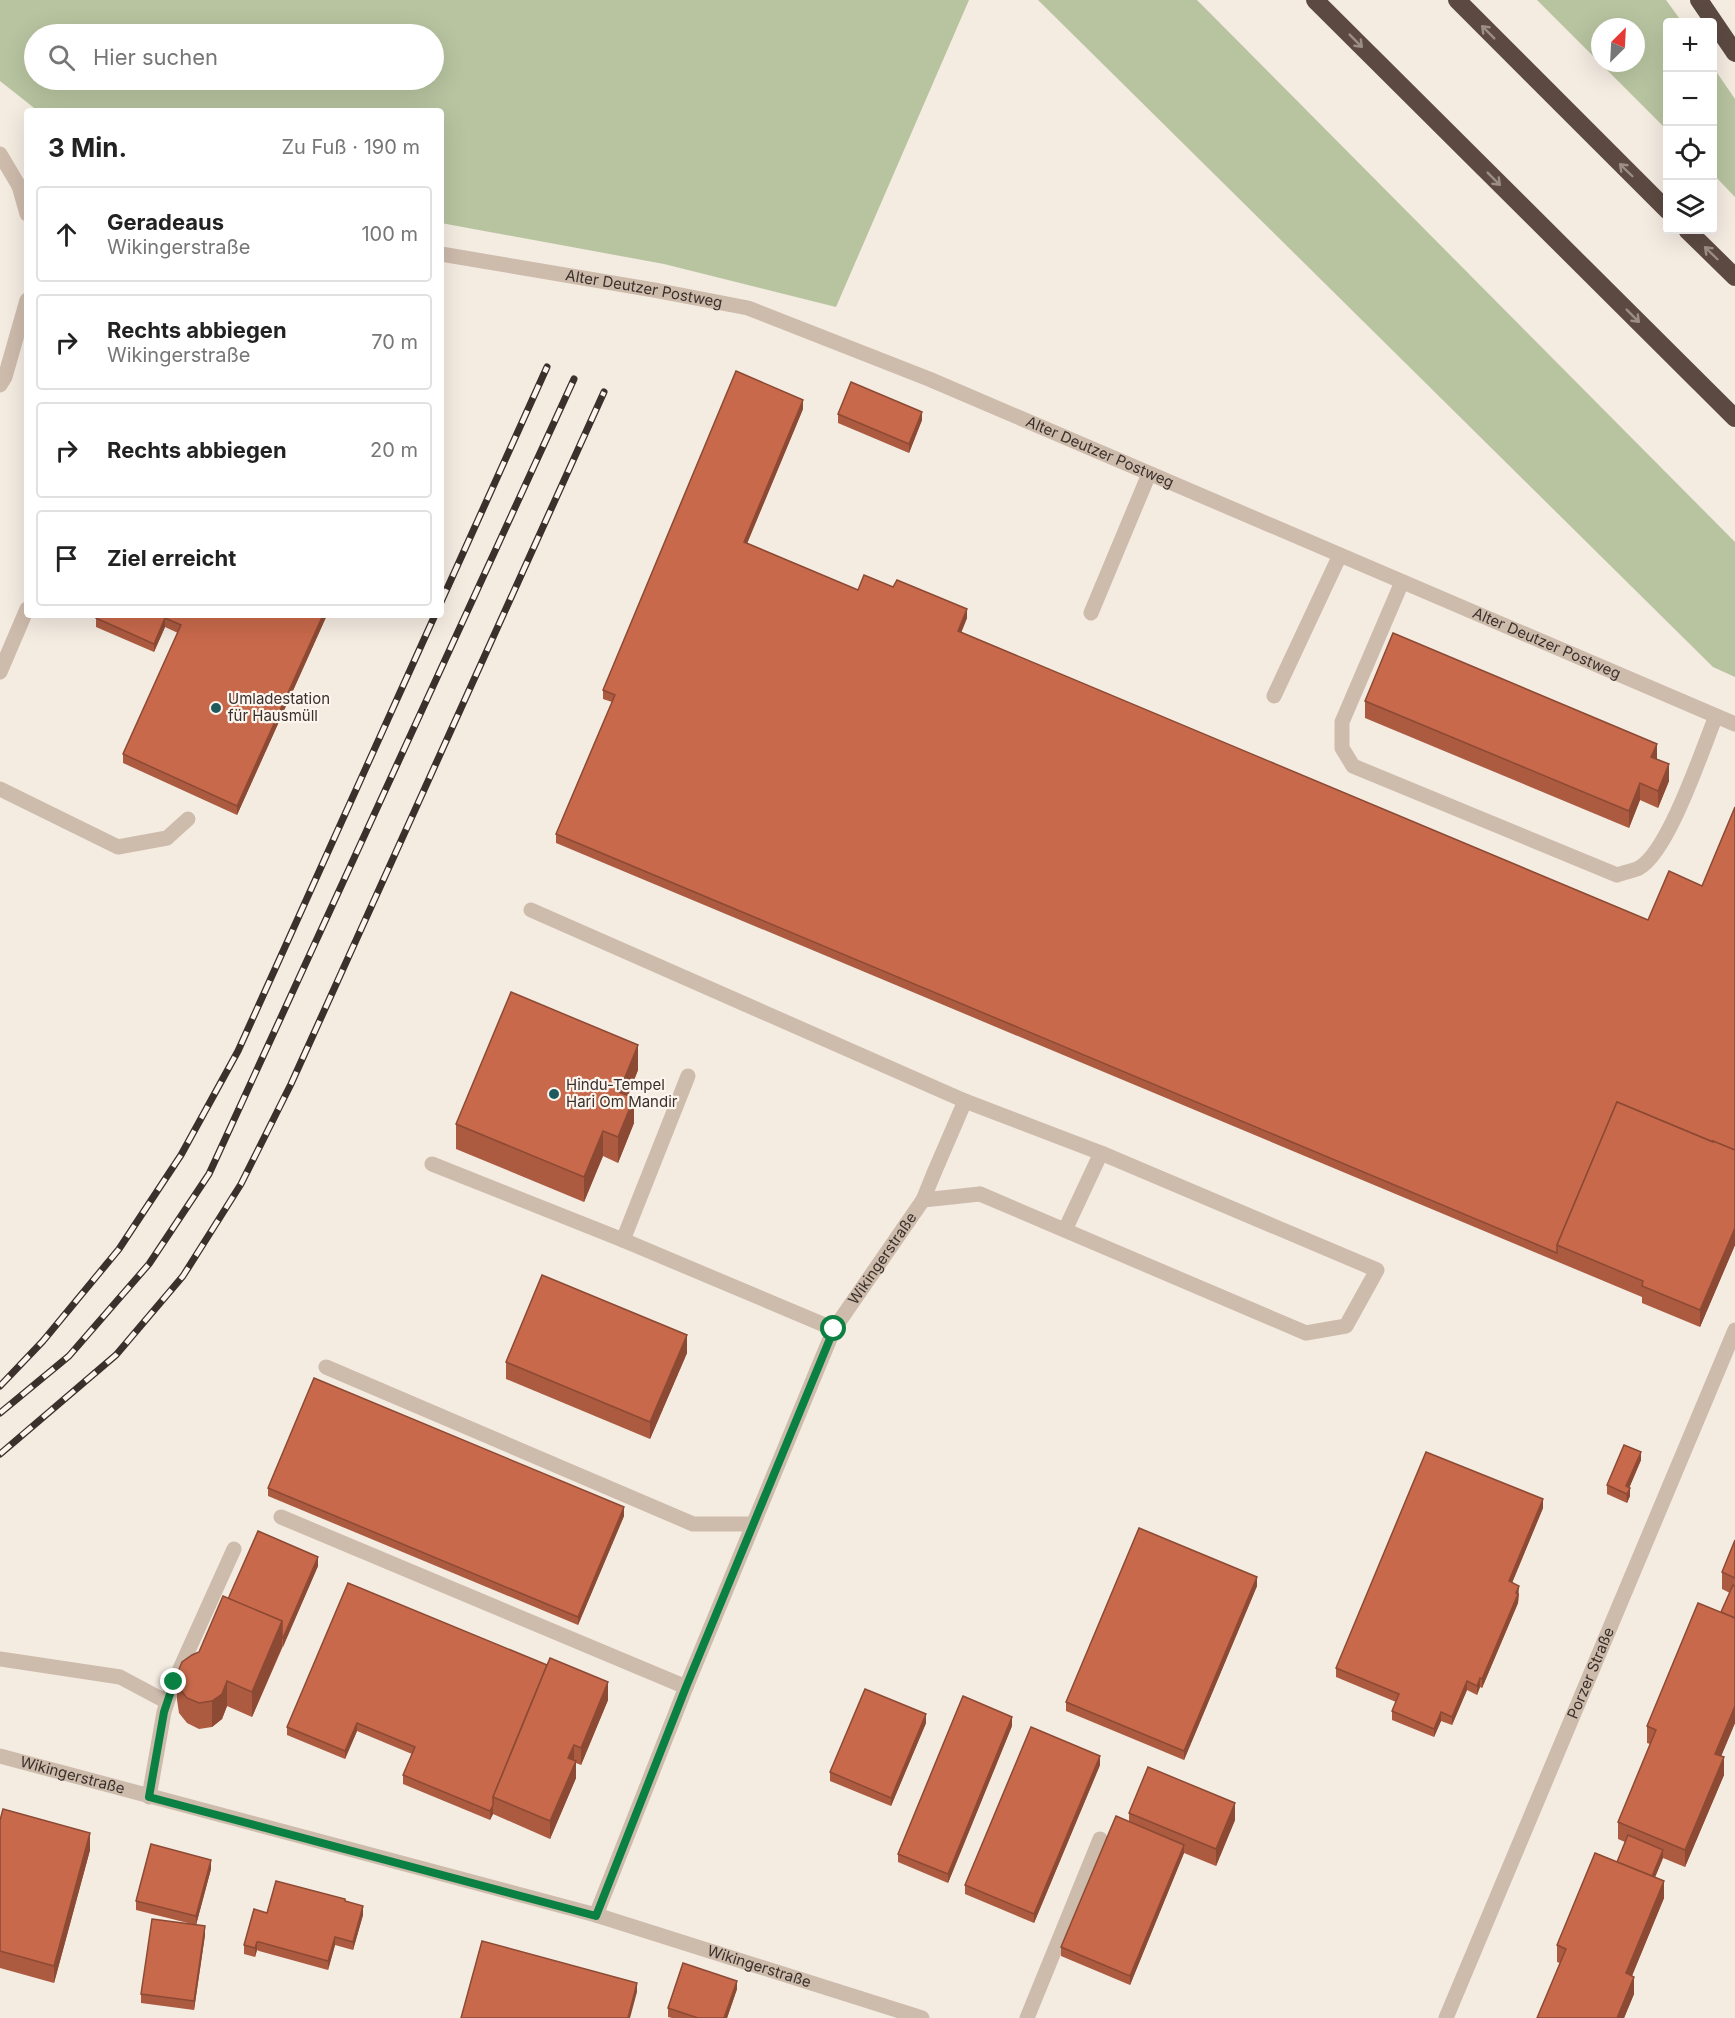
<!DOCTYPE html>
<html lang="de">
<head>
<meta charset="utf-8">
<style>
  body { margin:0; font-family:Inter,sans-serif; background:#f2f2f2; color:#222 }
  .controls { position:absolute; right:18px; top:18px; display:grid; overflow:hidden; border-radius:6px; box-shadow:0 6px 24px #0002 }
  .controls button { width:54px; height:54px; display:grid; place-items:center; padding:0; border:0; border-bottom:2px solid #e0e0e0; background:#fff; color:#222; font:30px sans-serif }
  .compass { position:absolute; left:1591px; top:18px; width:54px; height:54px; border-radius:50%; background:#fff; box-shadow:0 6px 24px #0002; rotate:24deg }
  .stop { position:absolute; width:18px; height:18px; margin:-14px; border:4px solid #0b8043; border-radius:50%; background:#fff }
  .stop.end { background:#0b8043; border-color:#fff; box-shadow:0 2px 6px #0008 }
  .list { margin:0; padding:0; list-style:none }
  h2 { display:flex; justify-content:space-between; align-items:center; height:78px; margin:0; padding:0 24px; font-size:26px }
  h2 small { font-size:20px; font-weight:400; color:#767676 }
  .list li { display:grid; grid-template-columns:39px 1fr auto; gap:18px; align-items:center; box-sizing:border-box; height:96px; margin:0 12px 12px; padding:0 12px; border:2px solid #e0e0e0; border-radius:6px }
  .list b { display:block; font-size:22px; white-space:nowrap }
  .list p { margin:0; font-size:20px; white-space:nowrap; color:#767676 }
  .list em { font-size:20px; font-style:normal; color:#767676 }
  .icon { flex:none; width:33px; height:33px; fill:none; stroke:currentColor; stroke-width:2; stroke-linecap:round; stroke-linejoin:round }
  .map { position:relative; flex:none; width:1735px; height:2018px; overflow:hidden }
  .search { position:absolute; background:#fff; box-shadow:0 6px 24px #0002; left:24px; top:24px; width:420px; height:66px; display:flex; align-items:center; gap:15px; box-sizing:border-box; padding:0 21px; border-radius:33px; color:#767676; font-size:22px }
  .panel { position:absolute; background:#fff; box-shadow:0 6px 24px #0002; left:24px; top:108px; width:420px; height:510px; border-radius:6px }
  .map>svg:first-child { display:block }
  .green { fill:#b8c4a0; fill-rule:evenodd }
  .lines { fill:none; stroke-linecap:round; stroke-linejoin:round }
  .lane { stroke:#cdbbac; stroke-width:15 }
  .street { stroke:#cdbbac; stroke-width:15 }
  .highway { stroke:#5c4a42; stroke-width:18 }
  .rail-casing { stroke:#3b302b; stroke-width:7 }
  .rail { stroke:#fbf5ee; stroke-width:4.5; stroke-dasharray:14; stroke-linecap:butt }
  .wall { fill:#ac5a40 }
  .shaded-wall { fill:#8c4a34 }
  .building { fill:#c8694b; stroke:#8c4a34; stroke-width:1.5 }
  .oneway { stroke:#9c8e87 }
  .route { stroke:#0b8043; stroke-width:8 }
  .poi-dot { fill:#1f5a5e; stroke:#fbf5ee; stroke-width:2 }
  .labels { text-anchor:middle; stroke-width:4.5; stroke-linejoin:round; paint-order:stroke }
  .street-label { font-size:15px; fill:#3b302b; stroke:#fbf5ee }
  .poi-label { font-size:15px; fill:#3b302b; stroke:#fbf5ee; text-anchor:start }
</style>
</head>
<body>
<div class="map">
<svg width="1735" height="2018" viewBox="0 0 1735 2018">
  <rect width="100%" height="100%" fill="#f4ebe1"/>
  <g class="green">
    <path d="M 0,0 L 969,0 L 836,307 L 664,264 L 441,223 L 441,111 L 38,111 L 0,81 ZM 434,34 L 434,80 L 34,80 L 34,34 Z"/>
    <path d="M 1038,0 L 1197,0 L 1735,542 L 1735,677 L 1713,667 Z"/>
    <path d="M 1537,0 L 1666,0 L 1682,22 L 1668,22 L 1667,130 L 1600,63 L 1636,63 L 1636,27 L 1600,27 L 1600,63 Z"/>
    <path d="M 1713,67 L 1735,99 L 1735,197 L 1713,174 Z"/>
  </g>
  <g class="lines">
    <g class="lane">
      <path d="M 1402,582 L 1342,722 L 1342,748 L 1353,766 L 1617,875 C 1624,872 1633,871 1639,868 C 1669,851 1702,750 1716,716"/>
      <path d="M 1091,613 L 1149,474"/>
      <path d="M 0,672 L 27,609"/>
      <path d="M 1274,696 L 1340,555"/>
      <path d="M 0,789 L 118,847 L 167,838 L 188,819"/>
      <path d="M 531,910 L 965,1101 L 1101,1153 L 1377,1270 L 1346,1326 L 1306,1333 L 980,1194"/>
      <path d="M 432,1164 L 623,1240 L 834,1329"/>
      <path d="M 934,1173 L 965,1101"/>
      <path d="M 1065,1230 L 1101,1153"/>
      <path d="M 623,1240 L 688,1076"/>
      <path d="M 326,1367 L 693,1524 L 753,1524"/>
      <path d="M 281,1517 L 686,1687"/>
      <path d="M 0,1659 L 120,1677 L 167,1702"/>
      <path d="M 149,1797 L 164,1712 L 174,1682 L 234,1549"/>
      <path d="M 1027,2018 L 1100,1839"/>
    </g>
    <g class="street">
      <path d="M 0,154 L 19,186 L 27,187"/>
      <path d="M 19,186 L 27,214"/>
      <path id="s1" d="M 441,254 L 654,290 L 748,308 L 929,379 L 1735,724"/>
      <path d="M 0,385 L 5,377 L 27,300"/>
      <path d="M 923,1200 L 980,1194"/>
      <path id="s2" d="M 0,1756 L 596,1915 L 922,2018"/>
      <path id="s3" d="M 596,1915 L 686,1687 L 834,1329 L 923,1200 L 934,1173"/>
      <path id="s4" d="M 1446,2018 L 1735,1330"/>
    </g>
    <g class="highway">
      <path d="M 1315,0 L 1735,418"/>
      <path d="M 1457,0 L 1668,211"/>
      <path d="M 1699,0 L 1735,53"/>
      <path d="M 1687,230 L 1735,277"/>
    </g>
    <g class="rail-casing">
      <g id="rail">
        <path d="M 441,602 L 547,367"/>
        <path d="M 0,1386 L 43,1341 L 119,1249 L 181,1155 L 238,1051 L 435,615"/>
        <path d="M 0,1413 L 69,1356 L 149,1264 L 209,1174 L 574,379"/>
        <path d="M 0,1454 L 116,1355 L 183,1276 L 241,1184 L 291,1084 L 604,392"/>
      </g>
    </g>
    <use href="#rail" class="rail"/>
  </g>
  <g class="wall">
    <path d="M 803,409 L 747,543 L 858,590 L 967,618 L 961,633 L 1648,920 L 1702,886 L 1735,807 L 1735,1245 L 1700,1327 L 1642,1303 L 1642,1297 L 556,843 L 556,834 L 612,702 L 603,699 L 603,690 Z"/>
    <path d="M 838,414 L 922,420 L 909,453 L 838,423 Z"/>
    <path d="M 327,615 L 237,815 L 123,763 L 123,754 L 178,633 L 165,627 L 154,652 L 96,627 L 96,618 Z"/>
    <path d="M 1365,701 L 1657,759 L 1669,781 L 1658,808 L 1640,800 L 1629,828 L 1365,718 Z"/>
    <path d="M 638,1070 L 628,1096 L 634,1123 L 618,1163 L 603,1156 L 584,1202 L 456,1149 L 456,1124 Z"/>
    <path d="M 687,1353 L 650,1439 L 506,1379 L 506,1362 Z"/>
    <path d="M 1641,1460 L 1629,1488 L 1630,1496 L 1627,1503 L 1607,1494 L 1607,1485 Z"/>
    <path d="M 268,1488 L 624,1516 L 578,1625 L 268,1496 Z"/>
    <path d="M 1543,1508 L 1512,1583 L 1519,1594 L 1518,1603 L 1482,1688 L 1480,1687 L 1477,1695 L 1467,1690 L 1452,1725 L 1441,1721 L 1434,1737 L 1392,1720 L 1392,1711 L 1396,1702 L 1336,1677 L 1336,1668 Z"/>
    <path d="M 1735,1540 L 1735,1723 L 1721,1756 L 1724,1775 L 1685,1867 L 1663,1858 L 1655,1877 L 1664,1898 L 1632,1976 L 1634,1994 L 1624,2018 L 1537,2018 L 1560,1963 L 1557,1962 L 1557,1945 L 1617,1862 L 1625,1842 L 1618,1839 L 1618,1822 L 1650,1744 L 1647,1743 L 1647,1726 L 1721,1612 L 1730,1593 L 1722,1589 L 1722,1572 Z"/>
    <path d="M 318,1566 L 252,1717 L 227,1706 L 222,1719 L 212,1727 L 199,1729 L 187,1723 L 179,1713 L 177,1700 L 177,1674 L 199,1652 L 228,1599 Z"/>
    <path d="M 1257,1586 L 1184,1760 L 1066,1711 L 1066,1702 Z"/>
    <path d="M 608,1700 L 581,1765 L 576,1763 L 576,1778 L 550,1839 L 493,1814 L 490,1820 L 403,1784 L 403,1775 L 412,1754 L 357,1731 L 345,1759 L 287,1735 L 287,1727 Z"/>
    <path d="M 926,1723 L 891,1806 L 830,1781 L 830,1772 Z"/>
    <path d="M 1012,1726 L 948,1883 L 898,1862 L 898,1854 Z"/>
    <path d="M 1100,1765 L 1034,1923 L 965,1894 L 965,1885 Z"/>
    <path d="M 1129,1813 L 1235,1820 L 1216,1866 L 1184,1853 L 1130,1985 L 1061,1956 L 1061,1947 L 1129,1822 Z"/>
    <path d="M 0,1820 L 90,1850 L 54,1983 L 0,1968 Z"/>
    <path d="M 211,1869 L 196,1925 L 205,1935 L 194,2010 L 141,2003 L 141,1994 L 196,1925 L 136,1910 L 136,1901 Z"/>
    <path d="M 345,1902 L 363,1915 L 353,1950 L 335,1945 L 328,1970 L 259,1951 L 257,1950 L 255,1957 L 244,1954 L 244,1945 L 267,1913 Z"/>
    <path d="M 737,1989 L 727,2018 L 672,2018 L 668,2017 L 668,2008 Z"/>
  </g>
  <g class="shaded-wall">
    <path d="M 803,400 L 803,409 L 744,551 L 744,542 Z"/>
    <path d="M 922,412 L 922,420 L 909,453 L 909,444 Z"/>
    <path d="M 967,609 L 967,618 L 958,640 L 958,631 Z"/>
    <path d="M 323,615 L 327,615 L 237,815 L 237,806 Z"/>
    <path d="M 165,618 L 165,627 L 154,652 L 154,644 Z"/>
    <path d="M 1657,744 L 1657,761 L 1651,757 Z"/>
    <path d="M 1669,764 L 1669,781 L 1658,808 L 1658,791 Z"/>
    <path d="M 1640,783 L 1640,800 L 1629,828 L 1629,811 Z"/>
    <path d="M 638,1045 L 638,1070 L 619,1117 L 619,1092 Z"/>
    <path d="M 634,1098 L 634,1123 L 618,1163 L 618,1137 Z"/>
    <path d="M 603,1131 L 603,1156 L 584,1202 L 584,1177 Z"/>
    <path d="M 1735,1228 L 1735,1245 L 1700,1327 L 1700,1310 Z"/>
    <path d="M 687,1335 L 687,1353 L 650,1439 L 650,1422 Z"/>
    <path d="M 1641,1452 L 1641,1460 L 1627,1493 L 1630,1488 L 1630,1496 L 1627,1503 L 1626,1486 Z"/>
    <path d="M 1543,1499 L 1543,1508 L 1509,1590 L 1509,1581 Z"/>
    <path d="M 624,1507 L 624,1516 L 578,1625 L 578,1617 Z"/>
    <path d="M 318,1557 L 318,1566 L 283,1647 L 283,1638 Z"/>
    <path d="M 1257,1577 L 1257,1586 L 1184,1760 L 1184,1751 Z"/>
    <path d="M 1519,1586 L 1518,1603 L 1482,1688 L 1482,1679 Z"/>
    <path d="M 282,1621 L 282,1647 L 252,1717 L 252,1692 Z"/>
    <path d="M 1480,1678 L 1480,1687 L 1477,1695 L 1477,1686 Z"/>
    <path d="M 227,1681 L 227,1706 L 222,1719 L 212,1727 L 212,1701 Z"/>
    <path d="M 1467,1681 L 1467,1690 L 1452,1725 L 1452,1717 Z"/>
    <path d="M 608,1682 L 608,1700 L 581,1765 L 581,1748 Z"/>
    <path d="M 1735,1706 L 1735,1723 L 1715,1771 L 1715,1754 Z"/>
    <path d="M 1441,1712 L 1441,1721 L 1434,1737 L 1434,1729 Z"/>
    <path d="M 926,1714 L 926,1723 L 891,1806 L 891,1798 Z"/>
    <path d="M 1012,1717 L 1012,1726 L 948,1883 L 948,1874 Z"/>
    <path d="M 357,1723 L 357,1731 L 345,1759 L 345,1751 Z"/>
    <path d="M 574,1745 L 574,1762 L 568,1758 Z"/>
    <path d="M 1100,1756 L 1100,1765 L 1034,1923 L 1034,1914 Z"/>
    <path d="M 1724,1757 L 1724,1775 L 1685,1867 L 1685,1850 Z"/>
    <path d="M 576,1761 L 576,1778 L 550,1839 L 550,1821 Z"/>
    <path d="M 1235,1803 L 1235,1820 L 1216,1866 L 1216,1849 Z"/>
    <path d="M 493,1805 L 493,1814 L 490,1820 L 490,1811 Z"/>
    <path d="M 90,1833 L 90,1850 L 54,1983 L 54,1966 Z"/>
    <path d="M 1184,1845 L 1184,1853 L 1130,1985 L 1130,1976 Z"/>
    <path d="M 1663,1850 L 1663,1858 L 1649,1892 L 1649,1883 Z"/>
    <path d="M 211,1860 L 211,1869 L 196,1925 L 196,1916 Z"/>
    <path d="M 1664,1881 L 1664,1898 L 1626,1990 L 1626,1973 Z"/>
    <path d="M 363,1906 L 363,1915 L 353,1950 L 353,1942 Z"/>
    <path d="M 205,1926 L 205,1935 L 194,2010 L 194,2001 Z"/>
    <path d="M 335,1937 L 335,1945 L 328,1970 L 328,1961 Z"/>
    <path d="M 257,1942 L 257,1950 L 255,1957 L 255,1948 Z"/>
    <path d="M 1634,1977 L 1634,1994 L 1624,2018 L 1617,2018 Z"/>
    <path d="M 737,1981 L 737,1989 L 727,2018 L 724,2018 Z"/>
    <path d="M 637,1983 L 637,1992 L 630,2018 L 628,2018 Z"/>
  </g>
  <g class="building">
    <path d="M 736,371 L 803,400 L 744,542 L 858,590 L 864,575 L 893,587 L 897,580 L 967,609 L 958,631 L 1648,920 L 1669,871 L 1702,886 L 1735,807 L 1735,1150 L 1713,1141 L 1713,1142 L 1617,1102 L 1557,1245 L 1557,1253 L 556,834 L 615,695 L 603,690 Z"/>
    <path d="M 851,382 L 922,412 L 909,444 L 838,414 Z"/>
    <path d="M 97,615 L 323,615 L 237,806 L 123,754 L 181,625 L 165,618 L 154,644 L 96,618 Z"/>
    <path d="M 1393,633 L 1657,744 L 1651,757 L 1669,764 L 1658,791 L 1640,783 L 1629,811 L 1365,701 Z"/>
    <path d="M 511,992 L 638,1045 L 619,1092 L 634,1098 L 618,1137 L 603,1131 L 584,1177 L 456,1124 Z"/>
    <path d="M 1617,1102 L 1713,1142 L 1713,1141 L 1735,1150 L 1735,1228 L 1700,1310 L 1642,1286 L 1643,1281 L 1557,1245 Z"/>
    <path d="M 542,1275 L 687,1335 L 650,1422 L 506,1362 Z"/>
    <path d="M 314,1378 L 624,1507 L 578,1617 L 268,1488 Z"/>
    <path d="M 1624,1445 L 1641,1452 L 1626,1486 L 1630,1488 L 1627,1494 L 1607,1485 Z"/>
    <path d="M 1426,1452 L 1543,1499 L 1509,1581 L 1519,1586 L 1516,1593 L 1518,1594 L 1482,1679 L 1480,1678 L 1477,1686 L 1467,1681 L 1452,1717 L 1441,1712 L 1434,1729 L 1392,1711 L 1399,1694 L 1336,1668 Z"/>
    <path d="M 1139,1528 L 1257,1577 L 1184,1751 L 1066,1702 Z"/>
    <path d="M 258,1531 L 318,1557 L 283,1638 L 282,1638 L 282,1621 L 228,1599 Z"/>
    <path d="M 1735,1540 L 1735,1578 L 1722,1572 Z"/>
    <path d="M 348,1583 L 547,1665 L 493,1797 L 493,1805 L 490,1811 L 403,1775 L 415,1747 L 357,1723 L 345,1751 L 287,1727 Z"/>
    <path d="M 1733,1585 L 1735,1586 L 1735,1618 L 1721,1612 Z"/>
    <path d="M 223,1596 L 282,1621 L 252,1692 L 227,1681 L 222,1694 L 212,1701 L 199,1703 L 187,1698 L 179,1688 L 177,1674 L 182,1662 L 192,1655 L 199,1652 Z"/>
    <path d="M 1698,1603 L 1735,1618 L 1735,1706 L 1715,1754 L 1724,1757 L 1685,1850 L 1618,1822 L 1656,1730 L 1647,1726 Z"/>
    <path d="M 550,1658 L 608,1682 L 581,1748 L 574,1745 L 568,1758 L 576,1761 L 550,1821 L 493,1797 Z"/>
    <path d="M 865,1689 L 926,1714 L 891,1798 L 830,1772 Z"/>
    <path d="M 963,1696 L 1012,1717 L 948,1874 L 898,1854 Z"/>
    <path d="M 1031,1727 L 1100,1756 L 1034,1914 L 965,1885 Z"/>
    <path d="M 1148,1767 L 1235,1803 L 1216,1849 L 1129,1813 Z"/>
    <path d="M 3,1809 L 90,1833 L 54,1966 L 0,1951 L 0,1820 Z"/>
    <path d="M 1116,1816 L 1184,1845 L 1130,1976 L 1061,1947 Z"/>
    <path d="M 1628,1835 L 1663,1850 L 1652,1876 L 1617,1862 Z"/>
    <path d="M 151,1844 L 211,1860 L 196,1916 L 136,1901 Z"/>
    <path d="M 1595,1853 L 1664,1881 L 1626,1973 L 1634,1977 L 1617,2018 L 1537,2018 L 1566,1949 L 1557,1945 Z"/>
    <path d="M 276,1881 L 345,1899 L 345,1901 L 363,1906 L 353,1942 L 335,1937 L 328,1961 L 259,1942 L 257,1942 L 255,1948 L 244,1945 L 254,1909 L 267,1913 Z"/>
    <path d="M 152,1919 L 205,1926 L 194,2001 L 141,1994 Z"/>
    <path d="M 482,1941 L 637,1983 L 628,2018 L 461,2018 Z"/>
    <path d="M 683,1963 L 737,1981 L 724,2018 L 698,2018 L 668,2008 Z"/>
  </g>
  <defs><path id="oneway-shaft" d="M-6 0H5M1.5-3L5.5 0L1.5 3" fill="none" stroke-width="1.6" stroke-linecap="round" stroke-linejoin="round" transform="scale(1.5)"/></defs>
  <g class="oneway">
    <use href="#oneway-shaft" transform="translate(1488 32) rotate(-135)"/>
    <use href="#oneway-shaft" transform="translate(1356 41) rotate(45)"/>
    <use href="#oneway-shaft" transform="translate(1626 170) rotate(-136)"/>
    <use href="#oneway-shaft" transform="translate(1494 179) rotate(45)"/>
    <use href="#oneway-shaft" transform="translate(1711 253) rotate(-136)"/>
    <use href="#oneway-shaft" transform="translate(1633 316) rotate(45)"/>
  </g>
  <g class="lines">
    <path class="route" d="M 174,1682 L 164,1712 L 149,1797 L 596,1916 L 686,1687 L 834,1329"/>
  </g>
  <g class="poi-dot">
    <circle cx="216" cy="708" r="6"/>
    <circle cx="554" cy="1094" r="6"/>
  </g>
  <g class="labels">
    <g class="street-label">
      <text dy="5" stroke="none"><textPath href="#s1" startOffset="206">Alter Deutzer Postweg</textPath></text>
      <text dy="5" stroke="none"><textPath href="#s1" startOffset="692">Alter Deutzer Postweg</textPath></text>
      <text dy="5" stroke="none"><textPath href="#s1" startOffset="1178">Alter Deutzer Postweg</textPath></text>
      <text dy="5" stroke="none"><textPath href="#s3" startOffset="718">Wikingerstraße</textPath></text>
      <text dy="5" stroke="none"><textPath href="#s4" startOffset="374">Porzer Straße</textPath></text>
      <text dy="5" stroke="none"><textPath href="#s2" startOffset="75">Wikingerstraße</textPath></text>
      <text dy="5" stroke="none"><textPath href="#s2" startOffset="788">Wikingerstraße</textPath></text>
    </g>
    <g class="poi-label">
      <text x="228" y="704">Umladestation<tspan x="228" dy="17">für Hausmüll</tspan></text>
      <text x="566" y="1090">Hindu-Tempel<tspan x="566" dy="17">Hari Om Mandir</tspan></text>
    </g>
  </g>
</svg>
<div class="controls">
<button>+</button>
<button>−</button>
<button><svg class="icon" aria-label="locate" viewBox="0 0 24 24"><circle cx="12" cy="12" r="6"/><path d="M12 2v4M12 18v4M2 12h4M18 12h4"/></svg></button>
<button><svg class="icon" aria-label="layers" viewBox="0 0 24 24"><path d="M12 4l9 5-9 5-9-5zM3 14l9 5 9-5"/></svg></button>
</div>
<svg class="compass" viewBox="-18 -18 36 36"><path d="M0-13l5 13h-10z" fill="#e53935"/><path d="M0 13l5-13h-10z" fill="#767676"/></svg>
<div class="stop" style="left:834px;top:1329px"></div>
<div class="stop end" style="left:174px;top:1682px"></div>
<div class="search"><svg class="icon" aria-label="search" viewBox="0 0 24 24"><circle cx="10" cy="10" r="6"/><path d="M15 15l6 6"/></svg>Hier suchen</div>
<section class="panel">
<h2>3 Min.<small>Zu Fuß · 190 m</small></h2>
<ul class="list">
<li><svg class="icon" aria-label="ahead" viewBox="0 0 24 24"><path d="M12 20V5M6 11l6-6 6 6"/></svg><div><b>Geradeaus</b><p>Wikingerstraße</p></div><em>100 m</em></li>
<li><svg class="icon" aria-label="right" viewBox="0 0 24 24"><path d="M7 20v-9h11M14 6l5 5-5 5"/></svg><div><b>Rechts abbiegen</b><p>Wikingerstraße</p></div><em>70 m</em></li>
<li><svg class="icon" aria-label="right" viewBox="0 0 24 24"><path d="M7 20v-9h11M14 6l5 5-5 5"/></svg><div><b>Rechts abbiegen</b></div><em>20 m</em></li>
<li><svg class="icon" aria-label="arrive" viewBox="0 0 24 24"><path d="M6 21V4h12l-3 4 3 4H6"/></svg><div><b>Ziel erreicht</b></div></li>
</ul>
</section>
</div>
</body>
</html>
